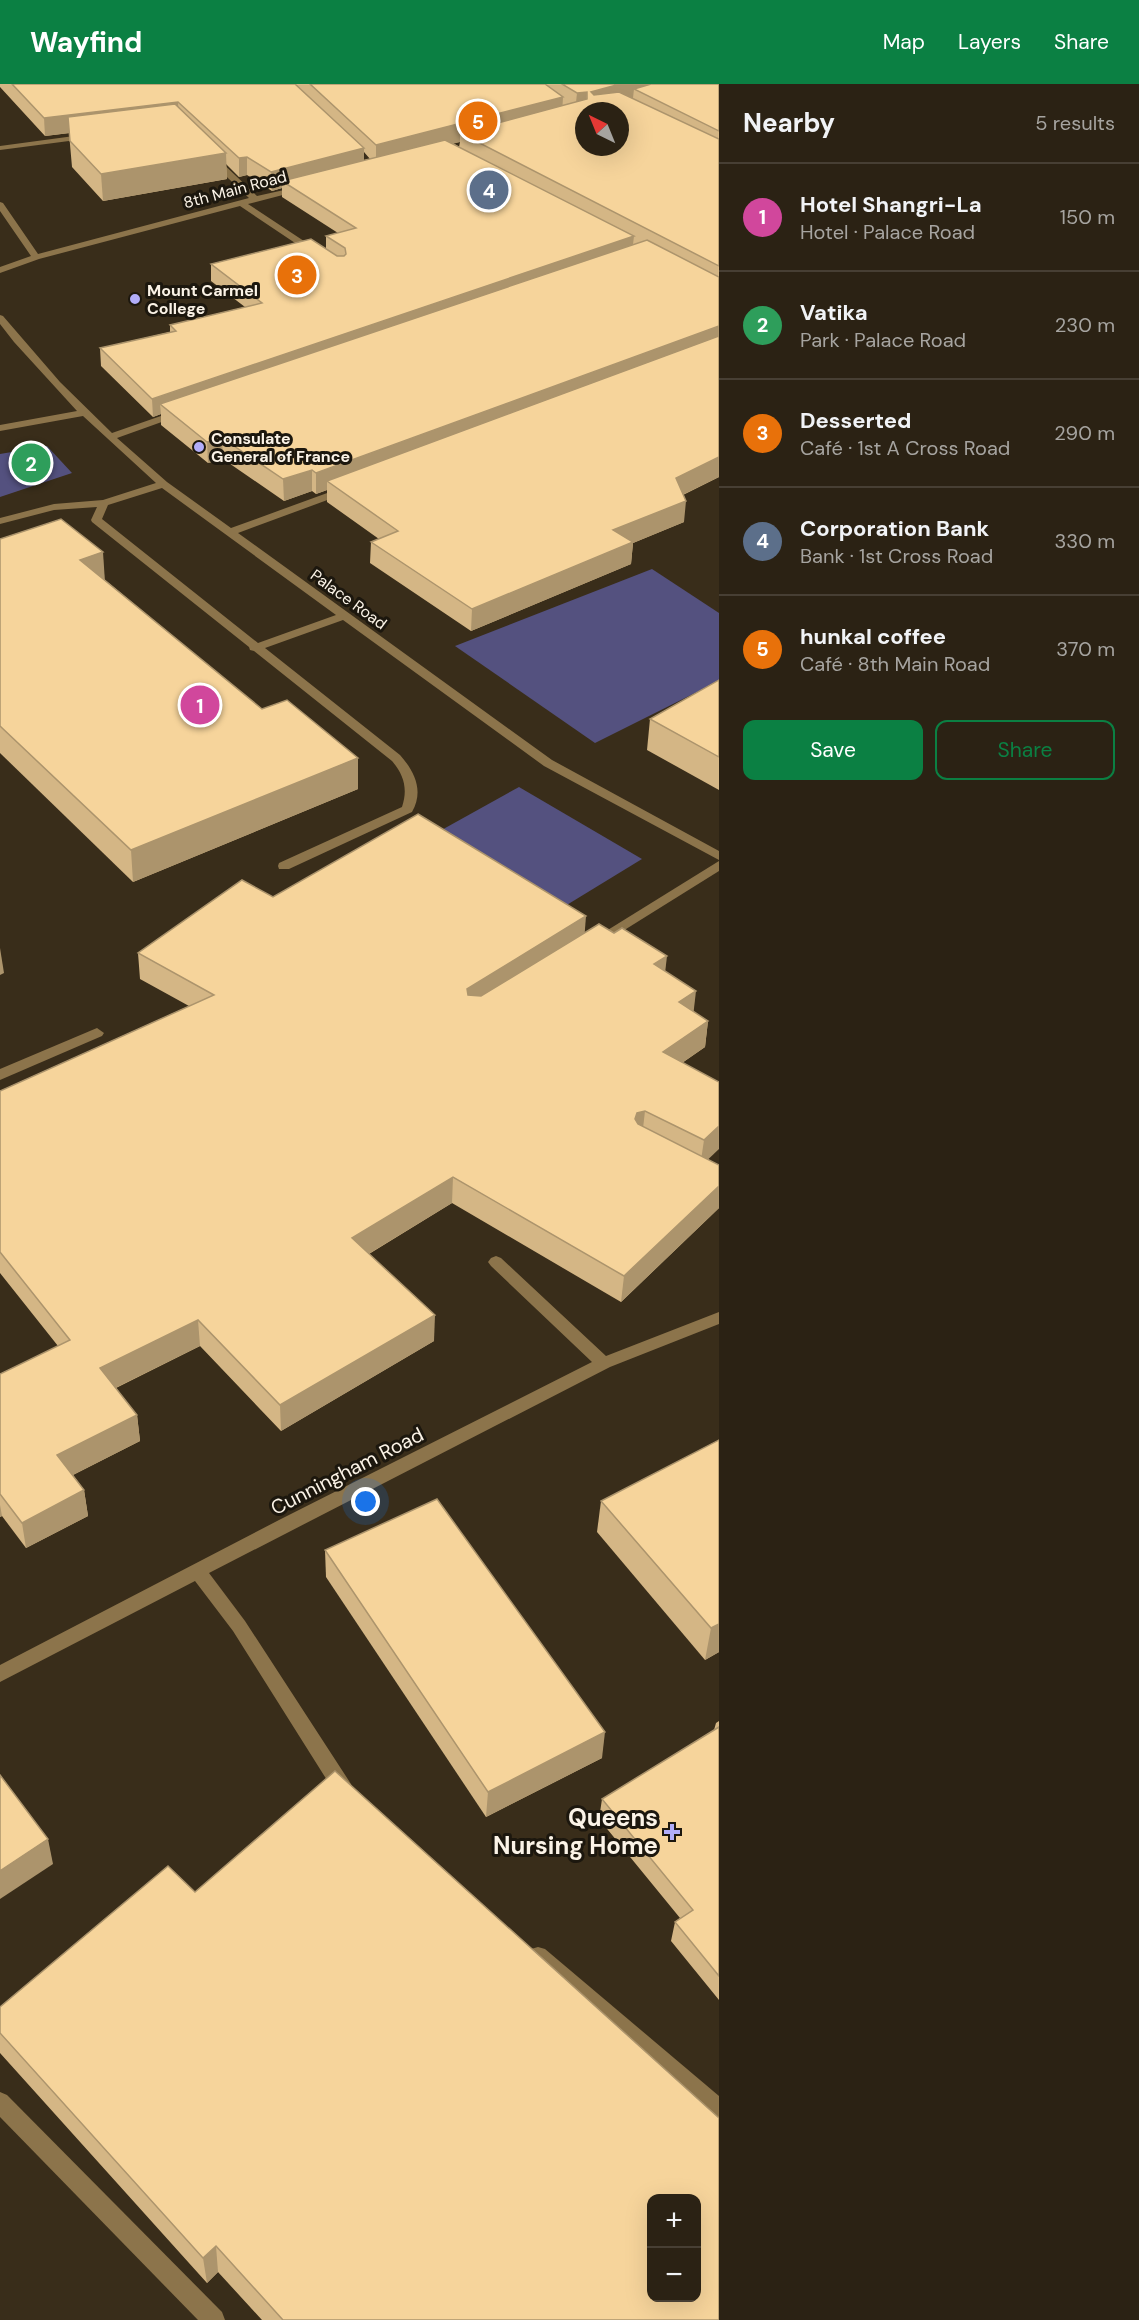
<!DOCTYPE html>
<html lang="en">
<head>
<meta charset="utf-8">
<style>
  body { margin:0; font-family:"DM Sans",sans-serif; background:#372f22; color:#f1f3f6 }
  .controls { position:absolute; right:18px; bottom:18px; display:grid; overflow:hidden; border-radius:12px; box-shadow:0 6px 24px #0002 }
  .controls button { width:54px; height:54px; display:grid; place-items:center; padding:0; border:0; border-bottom:2px solid #473f34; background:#2b2214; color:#f1f3f6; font:30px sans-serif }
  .compass { position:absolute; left:575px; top:18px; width:54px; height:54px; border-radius:50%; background:#2b2214; box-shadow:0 6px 24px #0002; rotate:317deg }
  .you { position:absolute; left:366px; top:1418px; width:21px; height:21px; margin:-15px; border:4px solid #fff; border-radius:50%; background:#1a73e8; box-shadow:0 0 0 9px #1a73e833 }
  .badge { display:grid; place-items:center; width:39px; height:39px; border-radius:50%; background:#0b8043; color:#fff; font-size:20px; font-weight:700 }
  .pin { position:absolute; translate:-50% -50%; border:3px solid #fff; box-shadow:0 2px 6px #0006 }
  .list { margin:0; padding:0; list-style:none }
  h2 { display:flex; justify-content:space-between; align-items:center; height:78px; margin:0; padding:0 24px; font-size:26px }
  h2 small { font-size:20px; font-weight:400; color:#a6a4a0 }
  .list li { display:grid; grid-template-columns:39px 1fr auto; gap:18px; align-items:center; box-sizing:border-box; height:108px; padding:0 24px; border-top:2px solid #473f34 }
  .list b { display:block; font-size:22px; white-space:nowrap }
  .list p { margin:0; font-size:20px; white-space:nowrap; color:#a6a4a0 }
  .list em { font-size:20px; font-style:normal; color:#a6a4a0 }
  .actions { display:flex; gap:12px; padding:18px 24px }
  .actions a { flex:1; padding:14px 0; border:2px solid #0b8043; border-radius:12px; text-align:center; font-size:21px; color:#0b8043 }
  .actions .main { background:#0b8043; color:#fff }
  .map { position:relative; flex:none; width:719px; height:2236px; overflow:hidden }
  header { display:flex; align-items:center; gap:36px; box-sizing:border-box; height:84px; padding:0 30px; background:#0b8043; color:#fff }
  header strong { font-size:28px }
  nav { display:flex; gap:33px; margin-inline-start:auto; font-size:21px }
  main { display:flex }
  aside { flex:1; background:#2b2214 }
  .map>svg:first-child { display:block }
  .green { fill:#54517f }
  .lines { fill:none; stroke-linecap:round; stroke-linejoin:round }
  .minor { fill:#8c744b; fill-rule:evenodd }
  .wall { fill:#d4b685; fill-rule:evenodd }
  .shaded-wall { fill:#ac946c }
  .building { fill:#f6d49b; stroke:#ac946c; stroke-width:1.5; fill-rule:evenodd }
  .poi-dot { fill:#b2adf9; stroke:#1c170e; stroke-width:2 }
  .labels { text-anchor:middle; stroke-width:6; stroke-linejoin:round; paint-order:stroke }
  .far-street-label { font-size:16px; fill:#fbf3e7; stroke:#1c170e }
  .far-poi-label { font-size:16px; font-weight:bold; fill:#fbf3e7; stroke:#1c170e; text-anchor:start }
  .street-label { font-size:20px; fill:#fbf3e7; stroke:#1c170e }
  .near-poi-label { font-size:24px; font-weight:bold; fill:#fbf3e7; stroke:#1c170e; text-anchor:end }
</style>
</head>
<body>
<header>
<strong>Wayfind</strong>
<nav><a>Map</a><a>Layers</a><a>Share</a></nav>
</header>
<main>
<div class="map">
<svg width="719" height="2236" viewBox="0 0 719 2236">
  <rect width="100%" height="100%" fill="#392d1a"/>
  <g class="green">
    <path d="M 47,362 L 72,389 L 0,413 L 0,370 Z"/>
    <path d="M 652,485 L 719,529 L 719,597 L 595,659 L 455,562 Z"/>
    <path d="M 519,703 L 642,775 L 552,830 L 429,753 Z"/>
  </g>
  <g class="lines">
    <g class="minor">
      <path d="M 89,50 L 93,52 L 92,54 L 0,66 L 0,62 Z"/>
      <path d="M 209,72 L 215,72 L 257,112 L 302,102 L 302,106 L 248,120 L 319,167 L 319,171 L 313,171 L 240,122 L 39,175 L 0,189 L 0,183 L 31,172 L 0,127 L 0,118 L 3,119 L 38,170 L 249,114 L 209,76 Z"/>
      <path d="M 0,231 L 3,232 L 60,298 L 112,349 L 178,326 L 184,326 L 184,330 L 117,354 L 167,398 L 231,444 L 341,404 L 349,404 L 349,408 L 238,449 L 552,676 L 719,767 L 719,776 L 544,682 L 343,536 L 265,564 L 400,671 C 415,688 424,707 412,728 L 289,785 L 279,785 L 278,782 L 279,779 L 402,723 C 408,705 404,691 392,677 L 254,567 L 250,566 L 249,563 L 92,438 L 91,436 L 97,423 L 54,426 L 0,440 L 0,434 L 54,420 L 103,416 L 156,399 L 83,332 L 0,347 L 0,341 L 77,327 L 14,258 L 0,240 ZM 162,404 L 336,531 L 258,559 L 102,435 L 108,421 Z"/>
      <path d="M 719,777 L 719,787 L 602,860 L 592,860 L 590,857 Z"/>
      <path d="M 97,944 L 104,949 L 102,952 L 0,996 L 0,985 Z"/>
      <path d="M 496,1172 L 501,1174 L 606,1272 L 719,1228 L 719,1240 L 610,1283 L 209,1489 L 245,1537 L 351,1700 L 353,1706 L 351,1712 L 344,1714 L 337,1712 L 233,1547 L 195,1497 L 0,1598 L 0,1581 L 279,1436 L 592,1278 L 491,1182 L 488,1178 L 491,1174 Z"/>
      <path d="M 538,1863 L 545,1865 L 719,2012 L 719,2035 L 712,2032 L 531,1879 L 528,1872 L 531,1865 Z"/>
      <path d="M 0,2008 L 7,2011 L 222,2228 L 225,2236 L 198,2236 L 0,2033 Z"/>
    </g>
  </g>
  <g class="wall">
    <path d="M 0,0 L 719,0 L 719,393 L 683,411 L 684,438 L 633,459 L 631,480 L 471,547 L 370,479 L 371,458 L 379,455 L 327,418 L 327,406 L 316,410 L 312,407 L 284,417 L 223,375 L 208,379 L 161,341 L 161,330 L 153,333 L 101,282 L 100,264 L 170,248 L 170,241 L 245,223 L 211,197 L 211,180 L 326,165 L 326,152 L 338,149 L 282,113 L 282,104 L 272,107 L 247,91 L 239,93 L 226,80 L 227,95 L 103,117 L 72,83 L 69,49 L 45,52 L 0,3 ZM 460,58 L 459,63 L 453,59 ZM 364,68 L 370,75 L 364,76 Z"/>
    <path d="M 0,455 L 105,496 L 358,705 L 133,798 L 0,669 Z"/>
    <path d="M 719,596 L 719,706 L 647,666 L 650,635 Z"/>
    <path d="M 273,813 L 585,848 L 665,887 L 694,928 L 708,937 L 705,963 L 682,979 L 719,998 L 708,1076 L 719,1081 L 719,1124 L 621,1218 L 452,1119 L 369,1170 L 434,1257 L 281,1347 L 200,1262 L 116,1304 L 137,1331 L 140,1357 L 73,1391 L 84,1406 L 88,1432 L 26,1464 L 2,1432 L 0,1433 L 0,1290 L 58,1262 L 0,1189 L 0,1007 L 189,922 L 140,895 L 138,869 Z"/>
    <path d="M 719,1356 L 719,1568 L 705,1576 L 597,1448 L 601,1417 Z"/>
    <path d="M 325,1466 L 602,1674 L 486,1733 L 326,1493 Z"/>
    <path d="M 719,1637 L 719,1916 L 671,1857 L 675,1838 L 680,1834 L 599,1735 L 602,1715 L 714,1646 L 716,1639 Z"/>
    <path d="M 195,1808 L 719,2236 L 262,2236 L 218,2188 L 207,2199 L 0,1969 L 0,1923 Z"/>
  </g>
  <g class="shaded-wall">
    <path d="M 620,0 L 686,0 L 634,5 L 633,14 L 590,26 L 591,8 Z"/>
    <path d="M 587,8 L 585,26 L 575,28 L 577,9 Z"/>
    <path d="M 563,13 L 562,31 L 460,49 L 460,58 L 376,80 L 376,61 Z"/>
    <path d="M 178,18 L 179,36 L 45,52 L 44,34 Z"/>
    <path d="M 364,64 L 364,83 L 282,97 L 282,104 L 272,107 L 271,88 Z"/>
    <path d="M 226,69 L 227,95 L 103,117 L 101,90 Z"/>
    <path d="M 247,73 L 247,91 L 239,93 L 239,74 Z"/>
    <path d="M 634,152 L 632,169 L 160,320 L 161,330 L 153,333 L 152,315 Z"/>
    <path d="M 719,242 L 719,262 L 327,397 L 327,406 L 316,410 L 316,389 Z"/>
    <path d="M 222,354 L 223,375 L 208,379 L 207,358 Z"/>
    <path d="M 719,373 L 719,393 L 674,415 L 676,394 Z"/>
    <path d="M 312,386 L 312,407 L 284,417 L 283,395 Z"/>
    <path d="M 686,417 L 684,438 L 633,459 L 631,480 L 471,547 L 472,525 L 613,446 Z"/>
    <path d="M 103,468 L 105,498 L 80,476 Z"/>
    <path d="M 358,674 L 358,705 L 133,798 L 131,766 Z"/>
    <path d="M 586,832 L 584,858 L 466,931 L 467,905 Z"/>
    <path d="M 0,864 L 4,889 L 0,891 Z"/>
    <path d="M 667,872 L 664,898 L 654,880 Z"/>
    <path d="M 696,907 L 693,933 L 679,918 Z"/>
    <path d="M 708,937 L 705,963 L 660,994 L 663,968 Z"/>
    <path d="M 645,1027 L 642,1053 L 635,1035 L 637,1029 Z"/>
    <path d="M 719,1042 L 719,1065 L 700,1083 L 704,1056 Z"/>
    <path d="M 453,1093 L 452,1119 L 352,1180 L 352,1154 Z"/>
    <path d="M 719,1102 L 719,1124 L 621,1218 L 624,1192 Z"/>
    <path d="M 435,1231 L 434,1257 L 281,1347 L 280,1321 Z"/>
    <path d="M 198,1236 L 200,1262 L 103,1310 L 100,1284 Z"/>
    <path d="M 137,1331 L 140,1357 L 61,1397 L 57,1371 Z"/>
    <path d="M 84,1406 L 88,1432 L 26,1464 L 22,1439 Z"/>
    <path d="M 0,1421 L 2,1432 L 0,1433 Z"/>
    <path d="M 719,1540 L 719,1568 L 705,1576 L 711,1544 Z"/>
    <path d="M 605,1648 L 602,1674 L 486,1733 L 488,1708 Z"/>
    <path d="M 48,1755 L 53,1780 L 0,1815 L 0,1787 Z"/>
    <path d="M 216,2162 L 218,2188 L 207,2199 L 203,2174 Z"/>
  </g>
  <g class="building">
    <path d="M 12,0 L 295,0 L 364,64 L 271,88 L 247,73 L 239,74 L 178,18 L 44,34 Z"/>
    <path d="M 310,0 L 545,0 L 563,13 L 376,61 Z"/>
    <path d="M 562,0 L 620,0 L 591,8 L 594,11 L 619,8 L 719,55 L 719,182 L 460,49 L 587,15 L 587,8 L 577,9 ZM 584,27 L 620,27 L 620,63 L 584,63 Z"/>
    <path d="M 651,0 L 719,0 L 719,47 L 634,5 Z"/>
    <path d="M 175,20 L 226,69 L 101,90 L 70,57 L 68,33 Z"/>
    <path d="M 445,56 L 634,152 L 152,315 L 100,264 L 176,247 L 170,241 L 262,219 L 211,180 L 311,155 L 337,172 L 344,172 L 346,170 L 345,164 L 326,152 L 356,144 L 282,97 Z"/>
    <path d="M 647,156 L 719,193 L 719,242 L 316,389 L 312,386 L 283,395 L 222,354 L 207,358 L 160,320 Z"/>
    <path d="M 719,252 L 719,373 L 676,394 L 686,417 L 613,446 L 633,458 L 472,525 L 371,458 L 398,447 L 327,397 Z"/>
    <path d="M 61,435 L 103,468 L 80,476 L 262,625 L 287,616 L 358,674 L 131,766 L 0,642 L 0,455 Z"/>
    <path d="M 719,596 L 719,673 L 650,635 Z"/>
    <path d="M 418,730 L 586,832 L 467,905 L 468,911 L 481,912 L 599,840 L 614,849 L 622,844 L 667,872 L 654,880 L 696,907 L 679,918 L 708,937 L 663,968 L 719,998 L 719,1042 L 704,1056 L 645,1027 L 637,1029 L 635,1035 L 638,1040 L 719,1081 L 719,1102 L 624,1192 L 453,1093 L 352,1154 L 435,1231 L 280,1321 L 198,1236 L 100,1284 L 137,1331 L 57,1371 L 84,1406 L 22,1439 L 0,1410 L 0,1290 L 70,1256 L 0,1168 L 0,1007 L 214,911 L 138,869 L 242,796 L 273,813 Z"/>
    <path d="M 719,1356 L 719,1540 L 711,1544 L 601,1417 Z"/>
    <path d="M 437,1415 L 605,1648 L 488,1708 L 325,1466 Z"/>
    <path d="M 719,1643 L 719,1892 L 675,1838 L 693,1826 L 602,1715 Z"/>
    <path d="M 335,1687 L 719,2034 L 719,2236 L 283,2236 L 216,2162 L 203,2174 L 0,1949 L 0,1923 L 168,1782 L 195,1808 ZM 651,2115 L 696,2115 L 696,2214 L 651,2214 Z"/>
    <path d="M 0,1691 L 48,1755 L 0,1787 Z"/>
  </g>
  <g class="poi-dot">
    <circle cx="135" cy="215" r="6"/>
    <circle cx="199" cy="363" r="6"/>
    <path d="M669 1739h6v6h6v6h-6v6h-6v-6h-6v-6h6z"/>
  </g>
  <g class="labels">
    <g class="far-street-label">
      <text transform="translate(235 105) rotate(-15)" y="6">8th Main Road</text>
      <text transform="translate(349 515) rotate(36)" y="6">Palace Road</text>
    </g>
    <g class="far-poi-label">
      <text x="147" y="212">Mount Carmel<tspan x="147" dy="18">College</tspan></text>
      <text x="211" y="360">Consulate<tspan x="211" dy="18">General of France</tspan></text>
    </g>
    <g class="street-label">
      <text transform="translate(347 1387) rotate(-27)" y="7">Cunningham Road</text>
    </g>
    <g class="near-poi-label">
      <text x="658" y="1742">Queens<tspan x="658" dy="28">Nursing Home</tspan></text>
    </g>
  </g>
</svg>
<div class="controls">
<button>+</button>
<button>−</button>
</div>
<svg class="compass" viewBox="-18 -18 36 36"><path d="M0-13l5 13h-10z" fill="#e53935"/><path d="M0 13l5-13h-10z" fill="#a6a4a0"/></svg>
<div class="you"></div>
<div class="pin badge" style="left:200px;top:621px;background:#d1479c">1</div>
<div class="pin badge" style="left:31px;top:379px;background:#2e9e5b">2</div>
<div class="pin badge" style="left:297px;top:191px;background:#e8710a">3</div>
<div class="pin badge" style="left:489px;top:106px;background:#5c6f8a">4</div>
<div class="pin badge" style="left:478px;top:37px;background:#e8710a">5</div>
</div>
<aside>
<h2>Nearby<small>5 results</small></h2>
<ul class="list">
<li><span class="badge" style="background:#d1479c">1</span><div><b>Hotel Shangri-La</b><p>Hotel · Palace Road</p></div><em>150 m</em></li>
<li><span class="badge" style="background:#2e9e5b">2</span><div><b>Vatika</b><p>Park · Palace Road</p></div><em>230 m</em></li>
<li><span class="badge" style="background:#e8710a">3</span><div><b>Desserted</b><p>Café · 1st A Cross Road</p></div><em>290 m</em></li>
<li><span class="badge" style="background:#5c6f8a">4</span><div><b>Corporation Bank</b><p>Bank · 1st Cross Road</p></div><em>330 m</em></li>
<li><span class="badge" style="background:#e8710a">5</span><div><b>hunkal coffee</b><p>Café · 8th Main Road</p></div><em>370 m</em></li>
</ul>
<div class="actions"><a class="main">Save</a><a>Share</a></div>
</aside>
</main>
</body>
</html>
